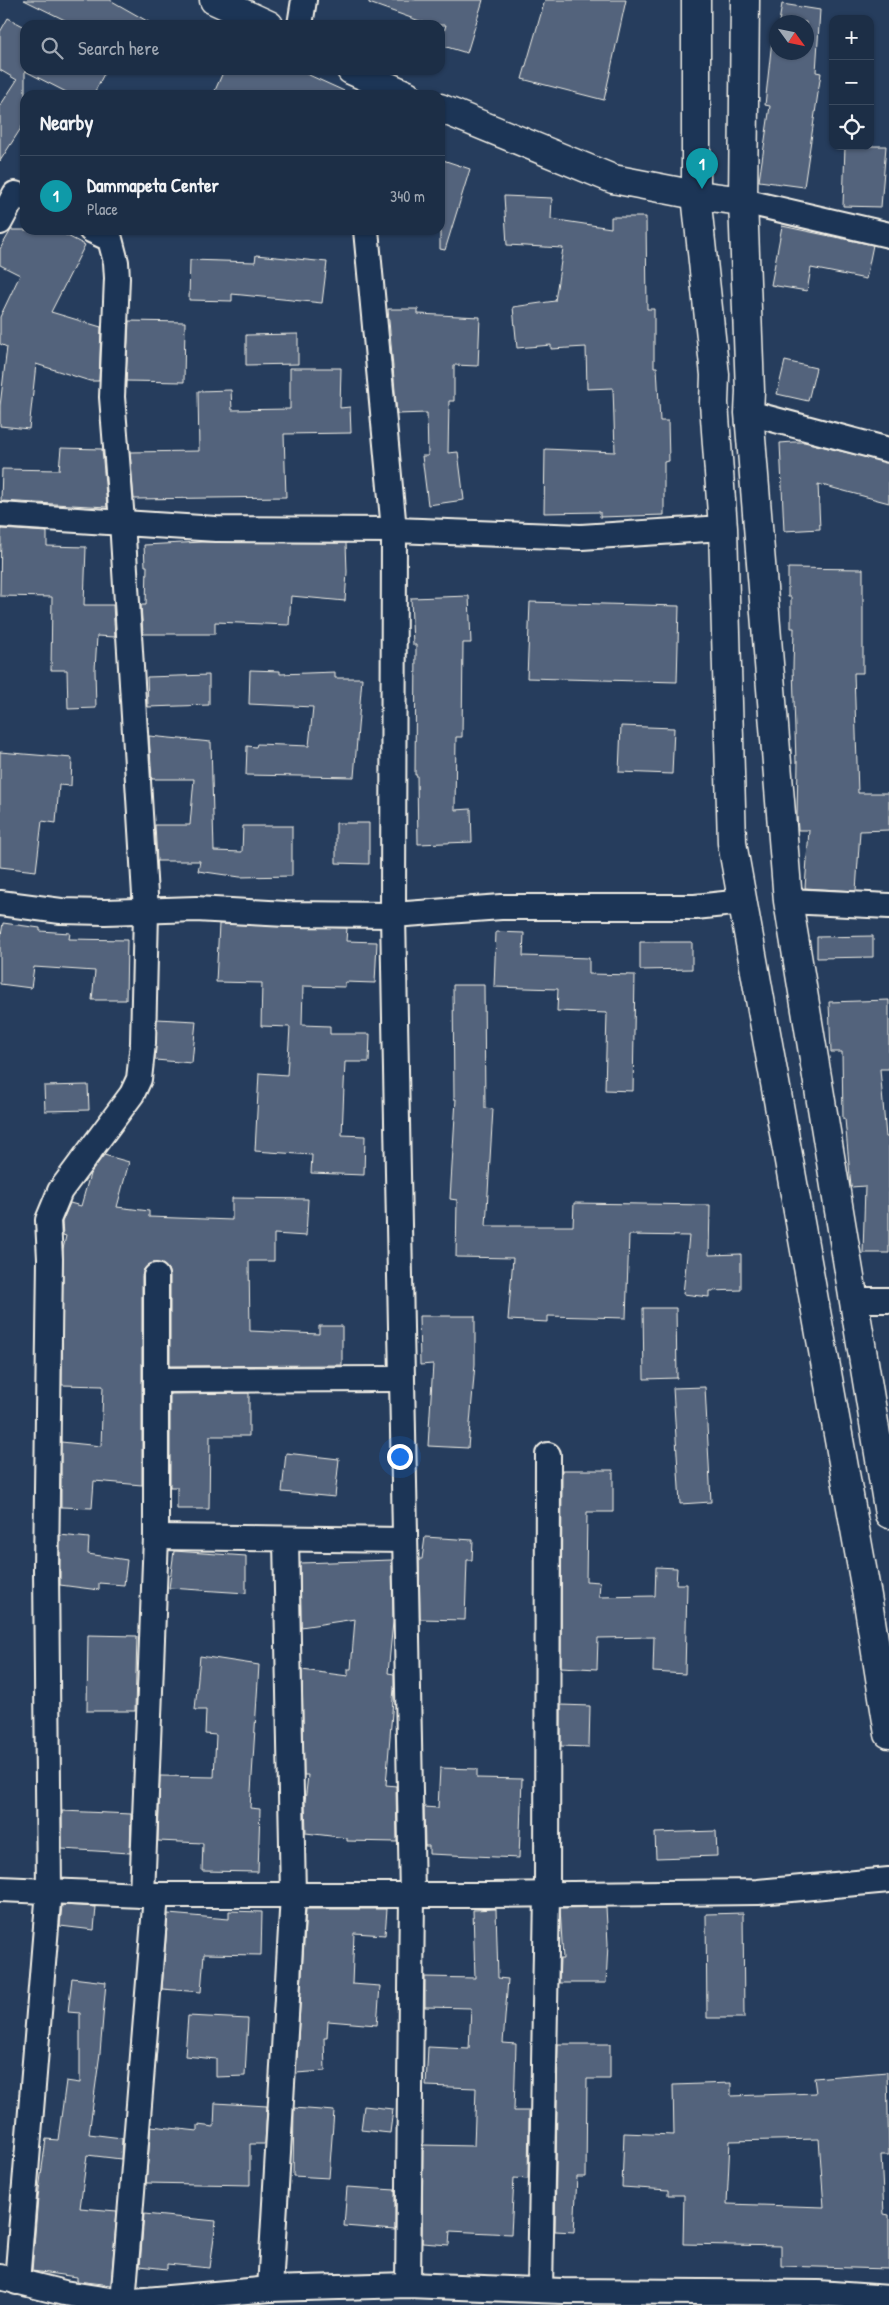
<!DOCTYPE html>
<html lang="en">
<head>
<meta charset="utf-8">
<style>
  body { margin:0; font-family:"Patrick Hand",sans-serif; background:#25364d; color:#f1f3f6 }
  .controls { position:absolute; right:15px; top:15px; display:grid; overflow:hidden; border-radius:10px; box-shadow:0 1px 4px #0004 }
  .controls button { width:45px; height:45px; display:grid; place-items:center; padding:0; border:0; border-bottom:1px solid #3a4a5f; background:#1c2e46; color:#f1f3f6; font:25px sans-serif }
  .compass { position:absolute; left:769px; top:15px; width:45px; height:45px; border-radius:50%; background:#1c2e46; box-shadow:0 1px 4px #0004; rotate:123deg }
  .you { position:absolute; left:399px; top:1456px; width:18px; height:18px; margin:-12px; border:4px solid #fff; border-radius:50%; background:#1a73e8; box-shadow:0 0 0 8px #1a73e833 }
  .badge { display:grid; place-items:center; width:32px; height:32px; border-radius:50%; background:#ea580c; color:#fff; font-size:16px; font-weight:700 }
  .pin { position:absolute; translate:-50% -41px; filter:drop-shadow(0 1px 2px #0008) }
  .pin::after { content:''; position:absolute; top:26px; width:18px; height:15px; background:inherit; clip-path:polygon(0 0,100% 0,50% 100%) }
  .list { margin:0; padding:0; list-style:none }
  h2 { display:flex; justify-content:space-between; align-items:center; height:65px; margin:0; padding:0 20px; font-size:21px }
  h2 small { font-size:16px; font-weight:400; color:#a0a8b3 }
  .list li { display:grid; grid-template-columns:32px 1fr auto; gap:15px; align-items:center; box-sizing:border-box; height:80px; padding:0 20px; border-top:1px solid #3a4a5f }
  .list b { display:block; font-size:19px; white-space:nowrap }
  .list p { margin:0; font-size:16px; white-space:nowrap; color:#a0a8b3 }
  .list em { font-size:16px; font-style:normal; color:#a0a8b3 }
  .icon { flex:none; width:28px; height:28px; fill:none; stroke:currentColor; stroke-width:2; stroke-linecap:round; stroke-linejoin:round }
  .map { position:relative; flex:none; width:889px; height:2305px; overflow:hidden }
  .search { position:absolute; background:#1c2e46; box-shadow:0 1px 4px #0004; left:20px; top:20px; width:425px; height:55px; display:flex; align-items:center; gap:12px; box-sizing:border-box; padding:0 18px; border-radius:15px; color:#a0a8b3; font-size:19px }
  .panel { position:absolute; background:#1c2e46; box-shadow:0 1px 4px #0004; left:20px; top:90px; width:425px; height:145px; border-radius:15px }
  .map>svg:first-child { display:block }
  .building { fill:#52647b; stroke:#f4f1e8; fill-rule:evenodd }
  .lines { fill:none; stroke-linecap:round; stroke-linejoin:round }
  .street-casing { stroke:#f4f1e8; stroke-width:28 }
  .secondary-casing { stroke:#f4f1e8; stroke-width:31 }
  .highway-casing { stroke:#f4f1e8; stroke-width:31 }
  .street { stroke:#1d3557; stroke-width:24 }
  .secondary { stroke:#1d3557; stroke-width:28 }
  .highway { stroke:#1d3557; stroke-width:28 }
</style>
</head>
<body>
<div class="map">
<svg width="889" height="2305" viewBox="0 0 889 2305">
  <rect width="100%" height="100%" fill="#263d5d"/>
  <filter id="ink" filterUnits="userSpaceOnUse"><feTurbulence type="fractalNoise" baseFrequency=".02" numOctaves="2"/><feDisplacementMap in="SourceGraphic" scale="10" xChannelSelector="R" yChannelSelector="G"/><feConvolveMatrix kernelMatrix="1 2 1 2 8 2 1 2 1" color-interpolation-filters="sRGB"/></filter>
  <g filter="url(#ink)">
    <g class="building">
      <path d="M 24,0 L 110,0 L 154,25 L 75,25 Z"/>
      <path d="M 369,0 L 483,0 L 467,53 L 440,45 L 446,25 L 431,25 L 369,3 Z"/>
      <path d="M 545,0 L 626,0 L 604,100 L 522,79 Z"/>
      <path d="M 782,4 L 820,10 L 816,72 L 821,73 L 804,187 L 759,181 L 770,106 L 765,105 L 773,31 L 776,31 L 776,52 L 806,52 L 806,22 L 779,22 Z"/>
      <path d="M 8,18 L 25,27 L 25,70 L 106,70 L 93,95 L 72,95 L 25,71 L 25,122 L 0,161 L 0,106 L 17,80 L 0,70 L 0,32 Z"/>
      <path d="M 224,70 L 298,70 L 353,95 L 213,95 Z"/>
      <path d="M 845,146 L 886,146 L 881,207 L 843,206 Z"/>
      <path d="M 440,159 L 470,169 L 445,250 L 440,249 Z"/>
      <path d="M 504,196 L 552,198 L 551,219 L 611,228 L 611,217 L 646,217 L 647,309 L 654,309 L 654,367 L 657,367 L 660,421 L 668,421 L 669,461 L 664,462 L 664,515 L 600,517 L 600,512 L 544,513 L 545,449 L 615,452 L 613,388 L 587,389 L 586,347 L 551,349 L 551,345 L 517,348 L 513,307 L 555,301 L 563,248 L 507,245 Z"/>
      <path d="M 782,226 L 873,245 L 866,279 L 811,268 L 807,291 L 771,285 Z"/>
      <path d="M 11,230 L 56,230 L 85,245 L 51,312 L 101,327 L 99,381 L 90,381 L 36,364 L 29,429 L 0,426 L 0,406 L 7,347 L 0,344 L 0,317 L 20,275 L 0,265 L 0,249 Z"/>
      <path d="M 256,255 L 327,262 L 322,303 L 232,294 L 232,301 L 189,300 L 190,260 L 255,262 Z"/>
      <path d="M 388,309 L 418,309 L 418,314 L 480,317 L 478,366 L 454,365 L 454,401 L 449,401 L 448,453 L 458,452 L 464,500 L 428,505 L 422,456 L 428,456 L 427,413 L 397,414 Z"/>
      <path d="M 129,321 L 185,322 L 184,382 L 126,381 Z"/>
      <path d="M 298,334 L 298,364 L 246,365 L 246,335 Z"/>
      <path d="M 785,361 L 816,368 L 808,401 L 777,394 Z"/>
      <path d="M 290,368 L 341,368 L 340,408 L 350,407 L 351,433 L 284,434 L 286,497 L 134,499 L 130,452 L 199,451 L 198,391 L 231,390 L 232,410 L 290,409 Z"/>
      <path d="M 793,442 L 804,442 L 889,463 L 889,503 L 818,484 L 820,529 L 784,531 L 780,443 Z"/>
      <path d="M 61,448 L 102,449 L 107,507 L 1,501 L 2,469 L 59,470 Z"/>
      <path d="M 1,529 L 47,532 L 47,546 L 86,547 L 84,605 L 113,605 L 115,637 L 97,636 L 95,670 L 96,708 L 68,709 L 67,670 L 51,670 L 52,597 L 0,596 Z"/>
      <path d="M 202,542 L 346,543 L 347,572 L 345,601 L 291,596 L 289,625 L 215,622 L 215,634 L 143,634 L 141,605 L 146,605 L 147,566 L 145,566 L 144,545 Z"/>
      <path d="M 788,568 L 863,569 L 863,673 L 854,673 L 858,793 L 889,793 L 889,830 L 860,831 L 856,891 L 805,888 L 809,830 L 798,830 L 797,816 L 798,762 L 796,762 L 793,668 L 794,628 L 791,628 L 791,597 L 788,597 Z"/>
      <path d="M 469,596 L 471,643 L 463,643 L 462,737 L 456,737 L 455,810 L 471,809 L 472,842 L 418,844 L 417,775 L 415,775 L 416,645 L 413,645 L 411,598 Z"/>
      <path d="M 530,602 L 679,606 L 677,682 L 527,678 Z"/>
      <path d="M 250,670 L 280,671 L 280,674 L 335,672 L 335,678 L 362,678 L 354,777 L 246,775 L 247,746 L 256,747 L 257,744 L 309,746 L 313,707 L 249,704 Z"/>
      <path d="M 209,675 L 209,705 L 148,707 L 147,677 Z"/>
      <path d="M 621,726 L 674,728 L 672,774 L 619,772 Z"/>
      <path d="M 149,736 L 211,742 L 214,851 L 242,852 L 243,826 L 292,826 L 292,876 L 240,877 L 198,871 L 200,861 L 157,861 L 155,825 L 190,825 L 194,779 L 152,779 Z"/>
      <path d="M 0,752 L 72,758 L 71,786 L 59,785 L 56,823 L 42,821 L 36,871 L 0,867 Z"/>
      <path d="M 336,823 L 369,823 L 369,864 L 336,863 Z"/>
      <path d="M 3,923 L 40,928 L 40,931 L 70,933 L 69,939 L 127,940 L 126,1000 L 92,1000 L 95,971 L 34,967 L 31,988 L 0,984 L 0,941 Z"/>
      <path d="M 219,924 L 347,928 L 346,941 L 377,942 L 375,983 L 345,982 L 345,987 L 303,986 L 302,1025 L 330,1026 L 330,1034 L 370,1034 L 369,1062 L 345,1062 L 342,1135 L 365,1136 L 364,1175 L 311,1173 L 312,1155 L 255,1151 L 259,1073 L 287,1075 L 290,1027 L 261,1026 L 262,983 L 216,982 Z"/>
      <path d="M 496,932 L 524,933 L 523,956 L 589,958 L 589,974 L 635,975 L 633,1091 L 605,1090 L 607,1013 L 557,1011 L 558,989 L 494,987 Z"/>
      <path d="M 873,936 L 873,957 L 817,958 L 817,937 Z"/>
      <path d="M 640,942 L 692,942 L 692,969 L 640,970 Z"/>
      <path d="M 453,985 L 484,985 L 485,1108 L 493,1109 L 486,1226 L 573,1226 L 574,1203 L 710,1205 L 709,1255 L 741,1254 L 741,1290 L 709,1291 L 709,1297 L 683,1294 L 689,1236 L 629,1235 L 626,1318 L 548,1316 L 548,1322 L 508,1320 L 513,1258 L 456,1257 L 457,1200 L 450,1199 L 456,1099 L 454,1099 Z"/>
      <path d="M 889,1000 L 889,1069 L 880,1069 L 886,1137 L 889,1137 L 889,1253 L 863,1253 L 865,1186 L 851,1187 L 845,1119 L 843,1119 L 842,1052 L 831,1052 L 829,1002 Z"/>
      <path d="M 157,1019 L 196,1021 L 192,1063 L 155,1060 Z"/>
      <path d="M 88,1085 L 89,1110 L 45,1111 L 44,1086 Z"/>
      <path d="M 104,1155 L 129,1162 L 117,1207 L 149,1211 L 149,1217 L 232,1220 L 232,1198 L 308,1199 L 306,1236 L 274,1234 L 274,1261 L 249,1261 L 250,1331 L 319,1334 L 319,1326 L 342,1326 L 342,1365 L 170,1366 L 170,1276 L 168,1269 L 162,1264 L 150,1264 L 144,1269 L 142,1276 L 142,1485 L 94,1481 L 92,1508 L 61,1507 L 61,1442 L 101,1446 L 103,1386 L 62,1385 L 63,1249 L 66,1236 L 63,1235 L 62,1222 L 70,1203 L 81,1206 L 90,1174 Z"/>
      <path d="M 643,1308 L 676,1308 L 677,1378 L 644,1379 Z"/>
      <path d="M 419,1316 L 475,1316 L 475,1364 L 468,1448 L 428,1446 L 433,1364 L 420,1365 Z"/>
      <path d="M 705,1387 L 711,1502 L 680,1504 L 673,1388 Z"/>
      <path d="M 249,1393 L 249,1436 L 210,1436 L 209,1509 L 177,1509 L 177,1487 L 170,1487 L 170,1394 Z"/>
      <path d="M 286,1453 L 339,1459 L 335,1497 L 282,1492 Z"/>
      <path d="M 562,1470 L 613,1470 L 613,1512 L 587,1512 L 586,1581 L 600,1582 L 599,1597 L 655,1596 L 656,1567 L 677,1568 L 676,1584 L 687,1584 L 685,1674 L 653,1672 L 654,1637 L 598,1638 L 597,1669 L 561,1667 Z"/>
      <path d="M 60,1535 L 89,1538 L 88,1554 L 127,1560 L 124,1585 L 99,1583 L 99,1590 L 60,1585 Z"/>
      <path d="M 425,1537 L 473,1540 L 472,1560 L 467,1560 L 465,1620 L 420,1619 L 419,1559 L 422,1559 Z"/>
      <path d="M 174,1551 L 246,1556 L 246,1593 L 169,1588 Z"/>
      <path d="M 392,1560 L 393,1622 L 388,1673 L 394,1674 L 394,1688 L 386,1785 L 396,1786 L 397,1842 L 347,1841 L 347,1838 L 306,1833 L 305,1802 L 308,1775 L 304,1775 L 302,1670 L 348,1676 L 348,1669 L 351,1669 L 355,1619 L 301,1627 L 300,1563 Z"/>
      <path d="M 88,1635 L 137,1636 L 135,1711 L 87,1711 Z"/>
      <path d="M 200,1656 L 259,1665 L 250,1808 L 260,1809 L 258,1872 L 202,1871 L 203,1843 L 158,1841 L 160,1776 L 214,1777 L 216,1735 L 205,1734 L 206,1710 L 195,1710 Z"/>
      <path d="M 561,1705 L 590,1706 L 589,1747 L 561,1746 Z"/>
      <path d="M 440,1768 L 477,1769 L 477,1778 L 522,1779 L 519,1858 L 429,1854 L 429,1846 L 425,1846 L 424,1807 L 438,1808 Z"/>
      <path d="M 62,1811 L 131,1814 L 130,1853 L 62,1849 Z"/>
      <path d="M 716,1831 L 717,1856 L 656,1858 L 655,1833 Z"/>
      <path d="M 62,1905 L 96,1907 L 94,1930 L 60,1926 Z"/>
      <path d="M 606,1907 L 608,1944 L 606,1983 L 559,1983 L 560,1959 L 563,1959 L 560,1908 Z"/>
      <path d="M 306,1909 L 387,1909 L 385,1935 L 354,1933 L 352,1984 L 380,1986 L 377,2025 L 328,2021 L 327,2038 L 324,2038 L 325,2071 L 296,2073 Z"/>
      <path d="M 496,1909 L 498,1978 L 508,1979 L 503,2043 L 516,2044 L 514,2111 L 529,2111 L 528,2179 L 514,2178 L 511,2234 L 450,2231 L 449,2245 L 422,2243 L 423,2145 L 474,2146 L 476,2088 L 426,2086 L 428,2047 L 469,2049 L 471,2008 L 425,2007 L 425,1977 L 475,1978 L 473,1910 Z"/>
      <path d="M 229,1911 L 262,1912 L 261,1955 L 204,1954 L 201,1992 L 162,1989 L 168,1914 L 229,1919 Z"/>
      <path d="M 743,1913 L 744,2018 L 707,2018 L 706,1914 Z"/>
      <path d="M 72,1978 L 106,1982 L 100,2053 L 89,2134 L 122,2138 L 121,2159 L 87,2155 L 80,2208 L 117,2211 L 111,2285 L 77,2281 L 77,2277 L 32,2271 L 38,2197 L 46,2139 L 58,2140 L 66,2081 L 80,2083 L 80,2013 L 68,2012 Z"/>
      <path d="M 188,2016 L 248,2019 L 245,2076 L 216,2077 L 216,2059 L 185,2056 Z"/>
      <path d="M 558,2044 L 610,2044 L 610,2079 L 587,2079 L 586,2177 L 577,2177 L 574,2232 L 555,2231 Z"/>
      <path d="M 887,2072 L 889,2155 L 881,2155 L 884,2214 L 889,2215 L 889,2269 L 781,2266 L 781,2246 L 683,2244 L 684,2195 L 668,2195 L 668,2190 L 622,2187 L 624,2133 L 674,2135 L 673,2085 L 731,2083 L 731,2096 L 816,2093 L 814,2078 ZM 819,2139 L 824,2207 L 727,2204 L 730,2141 Z"/>
      <path d="M 215,2103 L 267,2106 L 265,2144 L 250,2144 L 250,2185 L 146,2183 L 151,2126 L 198,2131 L 198,2125 L 214,2127 Z"/>
      <path d="M 364,2106 L 393,2109 L 390,2133 L 361,2130 Z"/>
      <path d="M 294,2108 L 334,2111 L 329,2178 L 293,2176 Z"/>
      <path d="M 347,2187 L 395,2190 L 395,2230 L 344,2226 Z"/>
      <path d="M 144,2214 L 216,2221 L 210,2268 L 167,2264 L 167,2269 L 140,2266 Z"/>
    </g>
    <g class="lines">
      <g class="street-casing">
        <g id="street">
          <path d="M 300,25 L 304,0"/>
          <path d="M 743,201 L 889,235"/>
          <path d="M 0,222 L 15,194 L 25,198"/>
          <path d="M 366,230 L 394,530 L 393,915 L 412,1895 L 408,2285"/>
          <path d="M 749,413 L 889,450"/>
          <path d="M 0,515 L 216,529 L 394,530 L 581,537 L 723,528"/>
          <path d="M 788,901 L 889,906"/>
          <path d="M 0,903 L 61,911 L 105,912 L 196,909 L 286,914 L 393,915 L 501,907 L 695,907 L 743,902"/>
          <path d="M 854,1300 L 889,1300"/>
          <path d="M 156,1380 L 401,1379"/>
          <path d="M 156,1537 L 405,1540"/>
          <path d="M 0,1889 L 142,1895 L 486,1895 L 758,1892 L 889,1880"/>
          <path d="M 142,1895 L 156,1537 L 156,1276"/>
          <path d="M 0,2277 L 64,2293 L 123,2302 L 270,2289 L 408,2285 L 563,2291 L 818,2293 L 889,2298"/>
          <path d="M 17,2282 L 49,1890 L 46,1569 L 50,1259 L 48,1220 L 60,1191 L 132,1094 L 139,1079 L 143,1043 L 146,911 L 122,521 L 112,397 L 117,278 L 116,262 L 110,239 L 91,230"/>
          <path d="M 270,2289 L 293,1895 L 286,1540"/>
          <path d="M 540,2290 L 547,1894 L 548,1455"/>
          <path d="M 123,2302 L 156,1895"/>
        </g>
      </g>
      <g class="secondary-casing">
        <g id="secondary">
          <path d="M 214,0 L 269,25"/>
          <path d="M 351,70 L 407,95"/>
          <path d="M 440,108 L 613,179 L 696,195 L 743,201"/>
        </g>
      </g>
      <g class="highway-casing">
        <g id="highway">
          <path d="M 696,0 L 696,195 L 715,375 L 714,403 L 723,528 L 732,843 L 867,1596 L 889,1734"/>
          <path d="M 745,0 L 743,201 L 750,391 L 749,413 L 788,901 L 889,1514"/>
        </g>
      </g>
      <use href="#street" class="street"/>
      <use href="#secondary" class="secondary"/>
      <use href="#highway" class="highway"/>
    </g>
  </g>
</svg>
<div class="controls">
<button>+</button>
<button>−</button>
<button><svg class="icon" aria-label="locate" viewBox="0 0 24 24"><circle cx="12" cy="12" r="6"/><path d="M12 2v4M12 18v4M2 12h4M18 12h4"/></svg></button>
</div>
<svg class="compass" viewBox="-18 -18 36 36"><path d="M0-13l5 13h-10z" fill="#e53935"/><path d="M0 13l5-13h-10z" fill="#a0a8b3"/></svg>
<div class="you"></div>
<div class="pin badge" style="left:702px;top:189px;background:#0f9aa8">1</div>
<div class="search"><svg class="icon" aria-label="search" viewBox="0 0 24 24"><circle cx="10" cy="10" r="6"/><path d="M15 15l6 6"/></svg>Search here</div>
<section class="panel">
<h2>Nearby<small></small></h2>
<ul class="list">
<li><span class="badge" style="background:#0f9aa8">1</span><div><b>Dammapeta Center</b><p>Place</p></div><em>340 m</em></li>
</ul>
</section>
</div>
</body>
</html>
